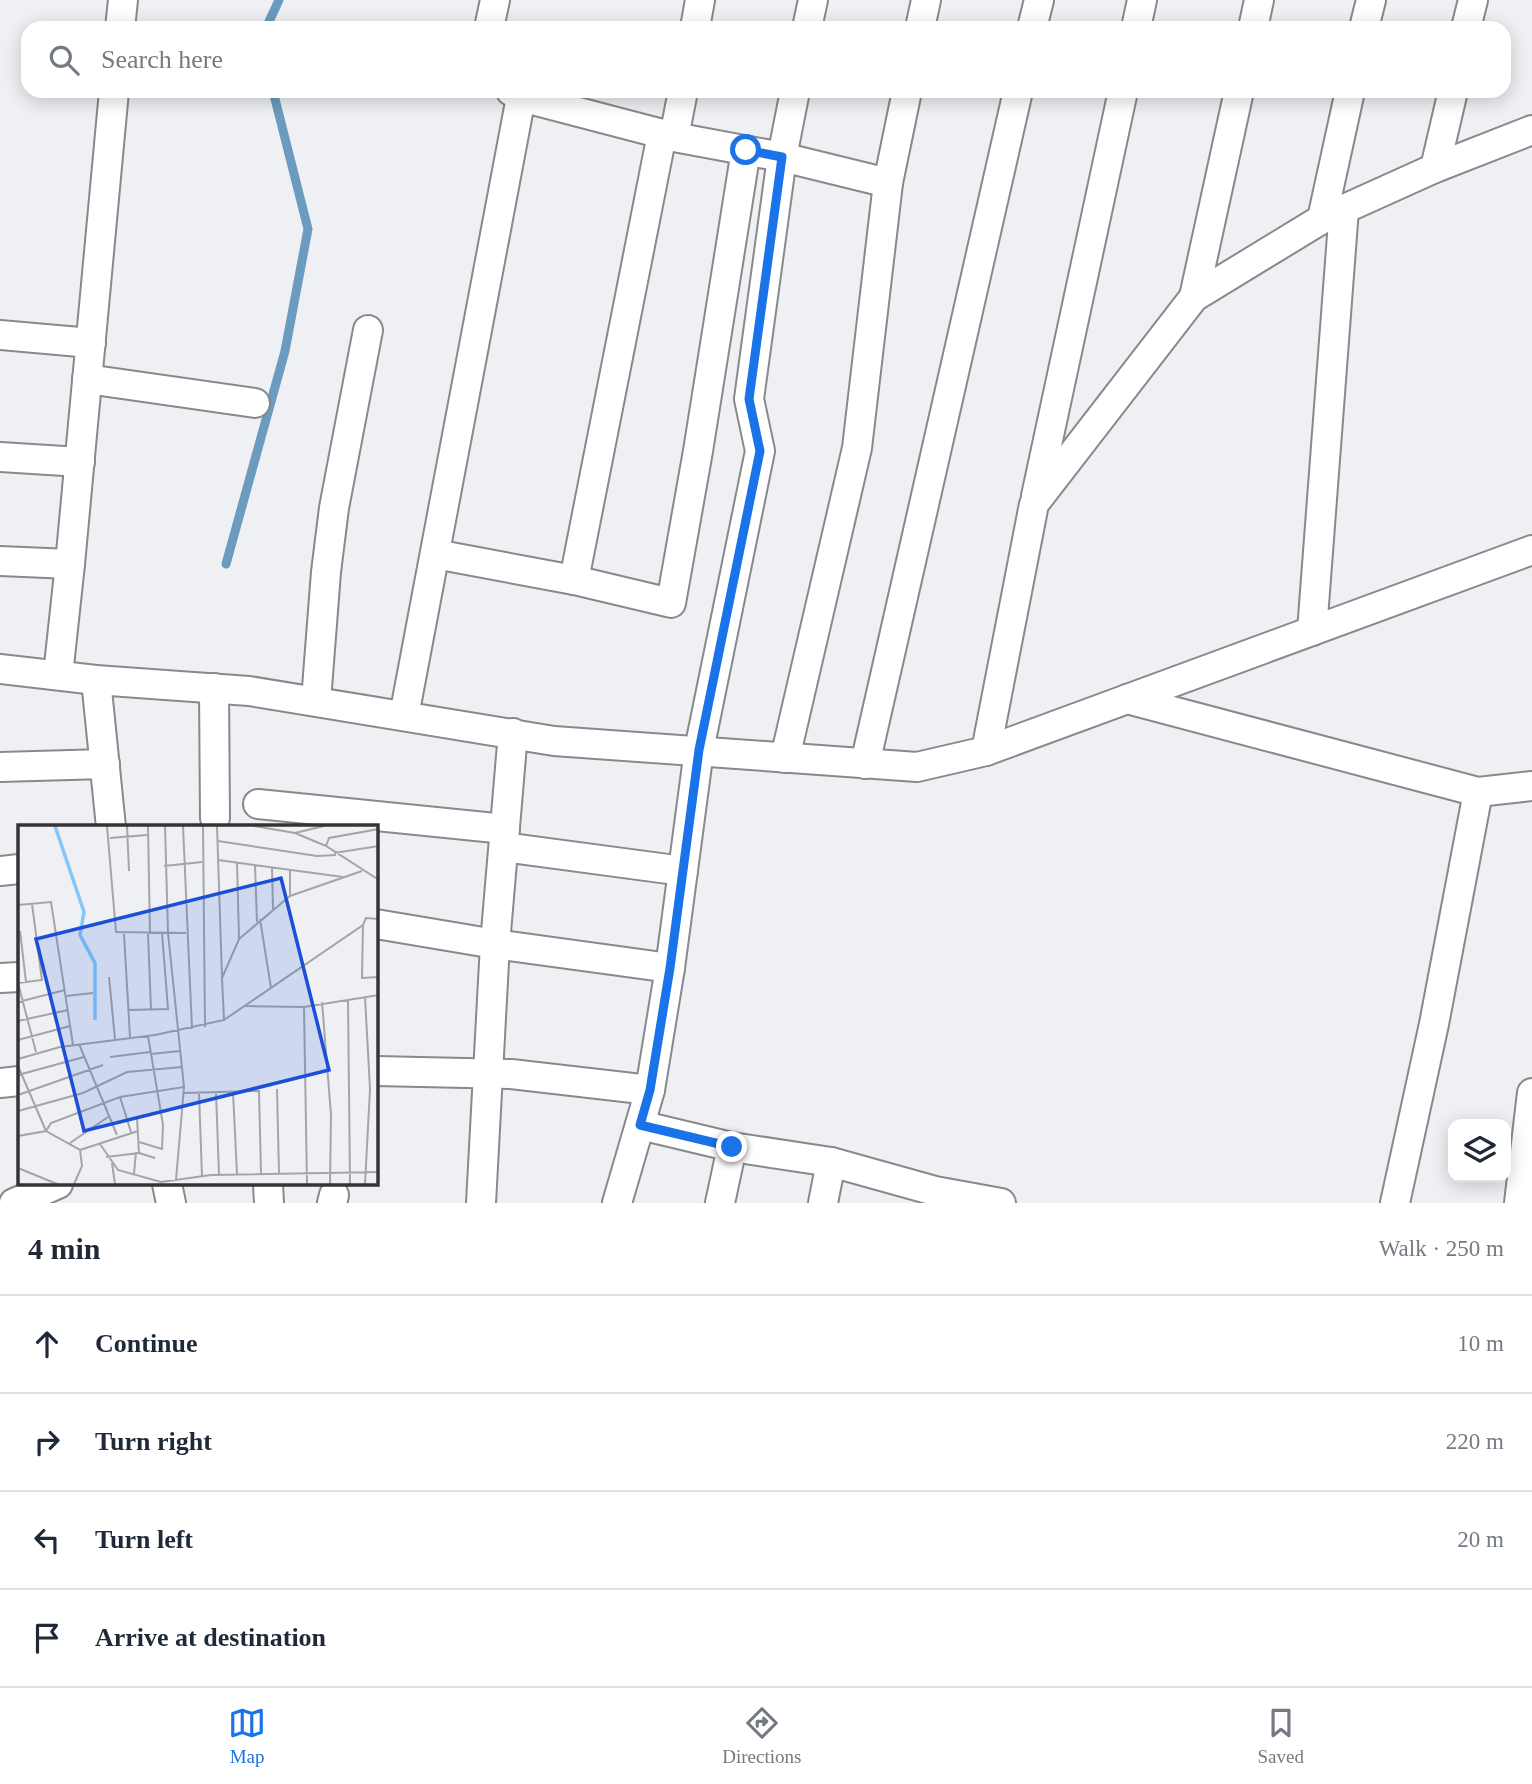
<!DOCTYPE html>
<html lang="en">
<head>
<meta charset="utf-8">
<style>
  body { margin:0; font-family:Georgia,serif; background:#f6f6f7; color:#1f2937 }
  .controls { position:absolute; right:21px; bottom:21px; display:grid; overflow:hidden; border-radius:14px; box-shadow:0 4px 18px #0003 }
  .controls button { width:63px; height:63px; display:grid; place-items:center; padding:0; border:0; border-bottom:2px solid #e0e1e3; background:#fff; color:#1f2937; font:35px sans-serif }
  .stop { position:absolute; width:21px; height:21px; margin:-16px; border:5px solid #1a73e8; border-radius:50%; background:#fff }
  .stop.end { background:#1a73e8; border-color:#fff; box-shadow:0 2px 7px #0008 }
  .list { margin:0; padding:0; list-style:none }
  h2 { display:flex; justify-content:space-between; align-items:center; height:91px; margin:0; padding:0 28px; font-size:30px }
  h2 small { font-size:23px; font-weight:400; color:#747a83 }
  .list li { display:grid; grid-template-columns:46px 1fr auto; gap:21px; align-items:center; box-sizing:border-box; height:98px; padding:0 28px; border-top:2px solid #e0e1e3 }
  .list b { display:block; font-size:26px; white-space:nowrap }
  .list em { font-size:23px; font-style:normal; color:#747a83 }
  .icon { flex:none; width:38px; height:38px; fill:none; stroke:currentColor; stroke-width:2; stroke-linecap:round; stroke-linejoin:round }
  .map { position:relative; flex:none; width:1532px; height:1203px; overflow:hidden }
  .search { position:absolute; background:#fff; box-shadow:0 4px 18px #0003; left:21px; right:21px; top:21px; height:77px; display:flex; align-items:center; gap:18px; box-sizing:border-box; padding:0 24px; border-radius:21px; color:#747a83; font-size:26px }
  .sheet { height:483px; background:#fff }
  nav { display:flex; justify-content:space-around; align-items:center; box-sizing:border-box; height:98px; border-top:2px solid #e0e1e3; background:#fff; font-size:19px; color:#747a83 }
  nav a { display:grid; justify-items:center; gap:4px }
  nav .on { color:#1a73e8 }
  .map>svg:first-child { display:block }
  .lines { fill:none; stroke-linecap:round; stroke-linejoin:round }
  .stream { stroke:#6b9bbe; stroke-width:9 }
  .minor-casing { stroke:#87898b; stroke-width:32 }
  .minor { stroke:#fff; stroke-width:28 }
  .route { stroke:#1a73e8; stroke-width:9 }
  .inset-river { fill:none; stroke:#83c7f9; stroke-width:3.5 }
  .inset-road { fill:none; stroke:#a3a5a7; stroke-width:2 }
  .view { fill:#1d4ed8; fill-opacity:0.15; stroke:#1d4ed8; stroke-width:3.5 }
  .inset-edge { fill:none; stroke:#333435; stroke-width:3.5 }
</style>
</head>
<body>
<div class="map">
<svg width="1532" height="1203" viewBox="0 0 1532 1203">
  <rect width="100%" height="100%" fill="#eef0f3"/>
  <g class="lines">
    <g class="stream">
      <path d="M 266,28 L 279,0"/>
      <path d="M 226,564 L 285,351 L 308,229 L 273,91"/>
    </g>
    <g class="minor-casing">
      <g id="minor">
        <path d="M 120,28 L 123,0"/>
        <path d="M 489,28 L 495,0"/>
        <path d="M 695,28 L 700,0"/>
        <path d="M 807,28 L 813,0"/>
        <path d="M 920,28 L 926,0"/>
        <path d="M 1032,28 L 1039,0"/>
        <path d="M 1136,28 L 1142,0"/>
        <path d="M 1253,28 L 1259,0"/>
        <path d="M 1364,28 L 1371,0"/>
        <path d="M 1466,28 L 1473,0"/>
        <path d="M 511,91 L 521,97 L 674,137 L 782,157 L 888,183"/>
        <path d="M 674,137 L 683,91"/>
        <path d="M 1435,168 L 1453,91"/>
        <path d="M 1322,219 L 1350,91"/>
        <path d="M 1194,297 L 1239,91"/>
        <path d="M 0,335 L 91,343"/>
        <path d="M 87,379 L 255,403"/>
        <path d="M 0,457 L 80,462"/>
        <path d="M 1036,496 L 1123,91"/>
        <path d="M 435,554 L 574,580 L 671,603 L 698,451 L 746,150"/>
        <path d="M 0,561 L 70,564"/>
        <path d="M 574,580 L 662,134"/>
        <path d="M 1312,631 L 1344,209"/>
        <path d="M 0,669 L 96,680 L 249,691 L 554,741 L 917,767 L 986,751 L 1034,504 L 1194,297 L 1322,219 L 1435,168 L 1532,130"/>
        <path d="M 58,675 L 70,564 L 114,91"/>
        <path d="M 96,680 L 111,827"/>
        <path d="M 214,688 L 215,818"/>
        <path d="M 1127,699 L 1478,792 L 1532,786"/>
        <path d="M 316,701 L 326,572 L 334,508 L 368,330"/>
        <path d="M 404,716 L 521,97"/>
        <path d="M 986,751 L 1532,550"/>
        <path d="M 785,758 L 857,448 L 888,183 L 907,91"/>
        <path d="M 865,764 L 1018,91"/>
        <path d="M 0,767 L 105,764"/>
        <path d="M 258,804 L 505,829"/>
        <path d="M 504,847 L 683,871"/>
        <path d="M 0,871 L 19,869"/>
        <path d="M 376,924 L 495,944 L 670,968"/>
        <path d="M 0,978 L 19,977"/>
        <path d="M 376,1071 L 511,1074 L 650,1090"/>
        <path d="M 0,1083 L 19,1081"/>
        <path d="M 640,1125 L 732,1147 L 831,1162 L 935,1191 L 1001,1203"/>
        <path d="M 167,1184 L 171,1203"/>
        <path d="M 268,1184 L 269,1203"/>
        <path d="M 14,1203 L 58,1184"/>
        <path d="M 332,1203 L 334,1195"/>
        <path d="M 481,1203 L 495,944 L 513,733"/>
        <path d="M 617,1203 L 650,1090 L 670,968 L 699,750 L 760,451 L 749,399 L 782,157 L 795,91"/>
        <path d="M 720,1203 L 732,1147"/>
        <path d="M 823,1203 L 831,1162"/>
        <path d="M 1395,1203 L 1434,1024 L 1478,792"/>
        <path d="M 1519,1203 L 1532,1093"/>
      </g>
    </g>
    <use href="#minor" class="minor"/>
  </g>
  <g class="lines">
    <path class="route" d="M 732,1147 L 640,1125 L 650,1090 L 670,968 L 699,750 L 760,451 L 749,399 L 782,157 L 746,150"/>
  </g>
  <g transform="translate(18 825)">
    <rect width="360" height="360" fill="#eef0f3"/>
    <path class="inset-river" d="M 37,1 L 66,87 L 62,110 L 77,138 L 77,195"/>
    <path class="inset-road" d="M 89,1 L 98,107 L 168,108M 109,1 L 111,46M 130,1 L 132,109M 147,1 L 150,108 L 166,262 L 158,355M 165,1 L 174,204M 185,1 L 187,202M 199,1 L 204,152M 236,1 L 277,8 L 308,21 L 361,55M 277,8 L 306,1M 92,13 L 129,10M 200,16 L 299,31 L 318,30M 308,21 L 311,13 L 361,4M 316,28 L 361,21M 200,35 L 325,52M 219,38 L 221,114M 237,40 L 239,97M 146,41 L 184,37M 254,43 L 255,84M 272,45 L 272,71M 0,80 L 33,77 L 55,220M 242,94 L 253,163M 345,100 L 344,153 L 361,152M 2,106 L 8,157M 106,109 L 112,212M 130,109 L 133,184M 91,152 L 97,214M 0,158 L 24,155 L 14,79M 0,158 L 18,227M 48,171 L 75,168M 330,174 L 332,359M 0,177 L 47,165M 304,177 L 313,290 L 312,359M 228,181 L 286,182 L 361,170M 286,182 L 289,359M 110,185 L 150,184 L 144,108M 206,195 L 345,100 L 348,93 L 361,94M 0,196 L 50,185M 0,215 L 52,201M 61,219 L 99,310M 133,229 L 162,226M 92,232 L 132,227M 0,234 L 42,222 L 137,210 L 206,195 L 204,153 L 221,114 L 272,71 L 344,46M 0,241 L 28,306 L 62,325 L 64,341 L 56,359M 0,250 L 66,232M 259,264 L 261,348M 198,267 L 201,350M 215,267 L 219,349M 166,268 L 241,266 L 243,348M 181,268 L 184,351M 0,270 L 85,240M 102,272 L 113,307M 0,286 L 65,268 L 109,247 L 164,242M 119,292 L 121,328 L 137,333M 0,311 L 28,306 L 33,298 L 102,272 L 166,262M 121,317 L 144,324 L 145,300 L 130,211M 52,318 L 90,292M 82,319 L 100,345 L 143,357 L 193,350 L 361,347M 62,325 L 120,306M 88,332 L 121,328M 94,338 L 97,359M 0,343 L 39,359M 116,349 L 118,327M 347,359 L 352,264 L 347,172"/>
    <path class="view" d="M 263,53 L 311,245 L 66,306 L 18,114 Z"/>
    <rect width="360" height="360" class="inset-edge"/>
  </g>
</svg>
<div class="controls">
<button><svg class="icon" aria-label="layers" viewBox="0 0 24 24"><path d="M12 4l9 5-9 5-9-5zM3 14l9 5 9-5"/></svg></button>
</div>
<div class="stop" style="left:746px;top:150px"></div>
<div class="stop end" style="left:732px;top:1147px"></div>
<div class="search"><svg class="icon" aria-label="search" viewBox="0 0 24 24"><circle cx="10" cy="10" r="6"/><path d="M15 15l6 6"/></svg>Search here</div>
</div>
<section class="sheet">
<h2>4 min<small>Walk · 250 m</small></h2>
<ul class="list">
<li><svg class="icon" aria-label="ahead" viewBox="0 0 24 24"><path d="M12 20V5M6 11l6-6 6 6"/></svg><div><b>Continue</b></div><em>10 m</em></li>
<li><svg class="icon" aria-label="right" viewBox="0 0 24 24"><path d="M7 20v-9h11M14 6l5 5-5 5"/></svg><div><b>Turn right</b></div><em>220 m</em></li>
<li><svg class="icon" aria-label="left" viewBox="0 0 24 24"><path d="M17 20v-9H6M10 6l-5 5 5 5"/></svg><div><b>Turn left</b></div><em>20 m</em></li>
<li><svg class="icon" aria-label="arrive" viewBox="0 0 24 24"><path d="M6 21V4h12l-3 4 3 4H6"/></svg><div><b>Arrive at destination</b></div></li>
</ul>
</section>
<nav>
<a class="on"><svg class="icon" aria-label="map" viewBox="0 0 24 24"><path d="M3 6l6-2 6 2 6-2v14l-6 2-6-2-6 2zM9 4v14M15 6v14"/></svg>Map</a>
<a><svg class="icon" aria-label="directions" viewBox="0 0 24 24"><path d="M12 3l9 9-9 9-9-9zM9 14v-3h6M13 9l2 2-2 2"/></svg>Directions</a>
<a><svg class="icon" aria-label="saved" viewBox="0 0 24 24"><path d="M7 4h10v16l-5-4-5 4z"/></svg>Saved</a>
</nav>
</body>
</html>
